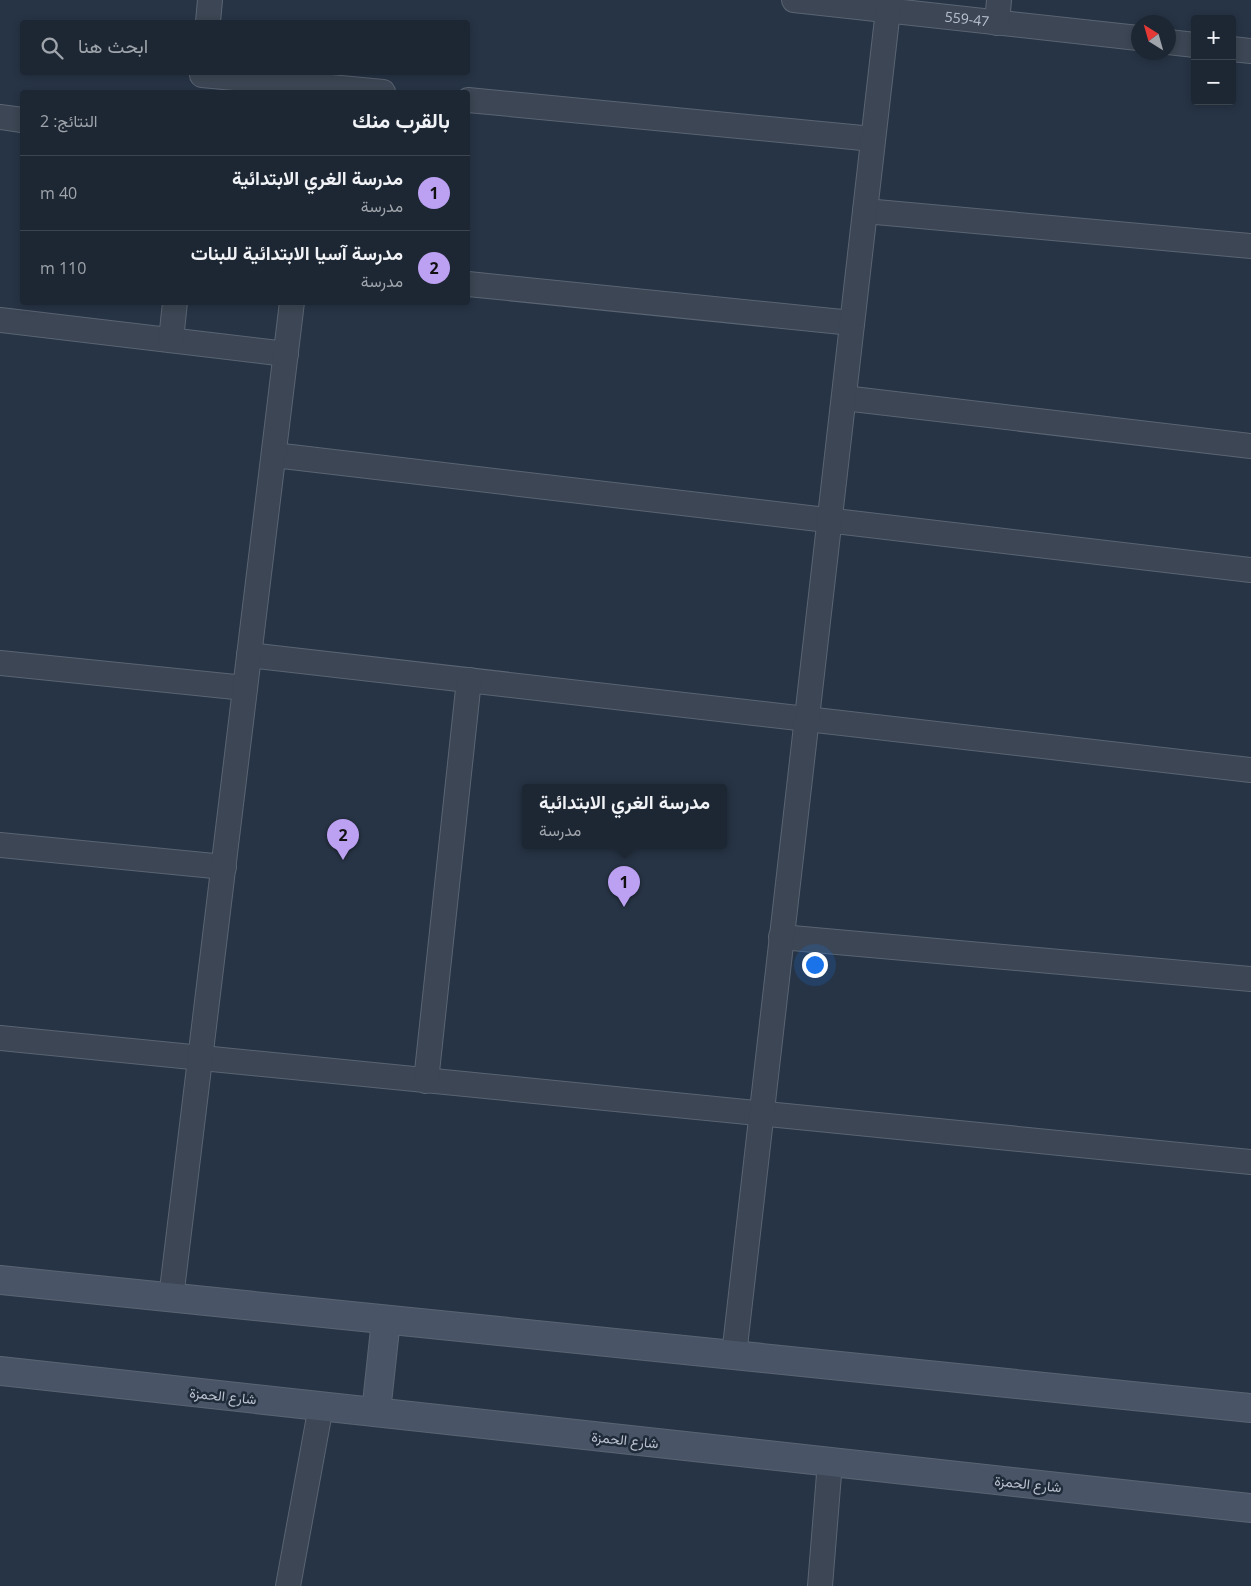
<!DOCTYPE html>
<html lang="ar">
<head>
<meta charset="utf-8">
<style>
  body { margin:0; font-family:"Open Sans",Vazirmatn,sans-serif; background:#252f3c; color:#f1f3f6; direction:rtl }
  .controls { position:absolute; right:15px; top:15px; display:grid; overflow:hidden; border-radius:5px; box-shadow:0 2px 8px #0003 }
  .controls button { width:45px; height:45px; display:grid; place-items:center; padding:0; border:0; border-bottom:1px solid #3b444f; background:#1d2734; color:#f1f3f6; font:25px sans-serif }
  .compass { position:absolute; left:1131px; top:15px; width:45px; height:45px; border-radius:50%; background:#1d2734; box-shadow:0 2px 8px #0003; rotate:323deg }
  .you { position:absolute; left:814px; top:964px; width:18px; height:18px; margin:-12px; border:4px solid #fff; border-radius:50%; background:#1a73e8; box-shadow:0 0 0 8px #1a73e833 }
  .badge { display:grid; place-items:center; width:32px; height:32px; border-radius:50%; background:#bca0f2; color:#111; font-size:16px; font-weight:700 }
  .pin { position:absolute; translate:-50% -41px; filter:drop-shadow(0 1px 2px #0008) }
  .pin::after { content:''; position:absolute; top:26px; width:18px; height:15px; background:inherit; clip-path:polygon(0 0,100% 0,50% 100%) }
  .popup { position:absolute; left:522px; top:784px; width:205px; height:65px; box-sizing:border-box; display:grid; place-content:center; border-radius:5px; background:#1d2734; filter:drop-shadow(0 1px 4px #0005); font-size:16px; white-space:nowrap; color:#a0a5ac }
  .popup b { font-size:19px; color:#f1f3f6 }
  .popup::after { content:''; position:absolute; left:50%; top:100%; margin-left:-10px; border:10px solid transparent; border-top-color:#1d2734 }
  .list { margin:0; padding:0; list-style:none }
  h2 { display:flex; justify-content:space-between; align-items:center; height:65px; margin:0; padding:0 20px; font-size:21px }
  h2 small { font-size:16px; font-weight:400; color:#a0a5ac }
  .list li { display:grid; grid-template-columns:32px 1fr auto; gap:15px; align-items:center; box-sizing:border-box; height:75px; padding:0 20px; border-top:1px solid #3b444f }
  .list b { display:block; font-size:19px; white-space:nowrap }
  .list p { margin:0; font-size:16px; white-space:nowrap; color:#a0a5ac }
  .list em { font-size:16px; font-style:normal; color:#a0a5ac }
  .icon { flex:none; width:28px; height:28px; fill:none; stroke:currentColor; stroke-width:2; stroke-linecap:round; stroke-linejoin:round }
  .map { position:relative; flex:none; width:1251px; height:1586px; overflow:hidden; direction:ltr }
  .search { position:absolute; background:#1d2734; box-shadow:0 2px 8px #0003; left:20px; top:20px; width:450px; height:55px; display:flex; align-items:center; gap:12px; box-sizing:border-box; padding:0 18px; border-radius:5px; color:#a0a5ac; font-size:19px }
  .panel { position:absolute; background:#1d2734; box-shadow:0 2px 8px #0003; left:20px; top:90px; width:450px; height:215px; border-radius:5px; direction:rtl }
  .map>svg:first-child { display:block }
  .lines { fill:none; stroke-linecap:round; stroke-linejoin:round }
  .street-casing { stroke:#5a6472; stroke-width:26 }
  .secondary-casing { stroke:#5a6472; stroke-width:30 }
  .street { stroke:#3c4654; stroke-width:24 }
  .secondary { stroke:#495567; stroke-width:28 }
  .labels { text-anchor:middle; stroke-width:5; stroke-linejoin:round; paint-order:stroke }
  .street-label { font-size:14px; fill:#b9c1ce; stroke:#202b3a }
</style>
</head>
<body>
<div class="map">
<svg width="1251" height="1586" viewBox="0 0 1251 1586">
  <rect width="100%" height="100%" fill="#273445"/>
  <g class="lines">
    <g class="street-casing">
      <g id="street">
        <path id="s1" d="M 794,0 L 1138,38"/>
        <path d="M 208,22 L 210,0"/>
        <path d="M 997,23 L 999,0"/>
        <path d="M 1168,42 L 1195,45"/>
        <path d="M 1232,49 L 1251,51"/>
        <path d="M 202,75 L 383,92"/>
        <path d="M 468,100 L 873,139"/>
        <path d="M 0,117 L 22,120"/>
        <path d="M 865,211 L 1251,246"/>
        <path d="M 468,284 L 852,323"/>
        <path d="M 0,320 L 286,354"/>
        <path d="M 171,340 L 175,302"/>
        <path d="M 844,398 L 1251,446"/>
        <path d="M 274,455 L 1251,570"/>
        <path d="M 249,655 L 1251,770"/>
        <path d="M 0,663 L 245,688"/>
        <path d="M 0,845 L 224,867"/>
        <path d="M 781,937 L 1251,979"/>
        <path d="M 0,1038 L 1251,1162"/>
        <path d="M 426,1081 L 469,680"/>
        <path d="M 171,1298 L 292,302"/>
        <path d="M 734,1355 L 888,10"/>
        <path d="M 288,1586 L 321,1406"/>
        <path d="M 820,1586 L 830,1462"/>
      </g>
    </g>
    <g class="secondary-casing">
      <g id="secondary">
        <path d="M 0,1280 L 1251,1408"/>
        <path d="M 0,1371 L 1251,1508"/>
        <path d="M 376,1412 L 386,1320"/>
      </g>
    </g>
    <use href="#street" class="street"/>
    <use href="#secondary" class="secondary"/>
  </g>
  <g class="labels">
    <g class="street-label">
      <text dy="5" stroke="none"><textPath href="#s1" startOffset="174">559-47</textPath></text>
      <text transform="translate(223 1396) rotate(6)" y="5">شارع الحمزة</text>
      <text transform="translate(625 1440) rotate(6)" y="5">شارع الحمزة</text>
      <text transform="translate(1028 1484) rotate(6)" y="5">شارع الحمزة</text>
    </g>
  </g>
</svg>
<div class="controls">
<button>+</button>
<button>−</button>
</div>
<svg class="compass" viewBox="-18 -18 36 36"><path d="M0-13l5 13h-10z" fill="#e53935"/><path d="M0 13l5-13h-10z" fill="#a0a5ac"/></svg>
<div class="you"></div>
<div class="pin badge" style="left:624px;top:907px">1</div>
<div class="popup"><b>مدرسة الغري الابتدائية</b>مدرسة</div>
<div class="pin badge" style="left:343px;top:860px">2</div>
<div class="search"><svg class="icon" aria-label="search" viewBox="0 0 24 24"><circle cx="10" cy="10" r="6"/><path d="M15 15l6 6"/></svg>ابحث هنا</div>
<section class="panel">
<h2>بالقرب منك<small>النتائج: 2</small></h2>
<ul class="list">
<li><span class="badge">1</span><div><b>مدرسة الغري الابتدائية</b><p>مدرسة</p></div><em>40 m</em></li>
<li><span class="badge">2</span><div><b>مدرسة آسيا الابتدائية للبنات</b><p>مدرسة</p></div><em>110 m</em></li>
</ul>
</section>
</div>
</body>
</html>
